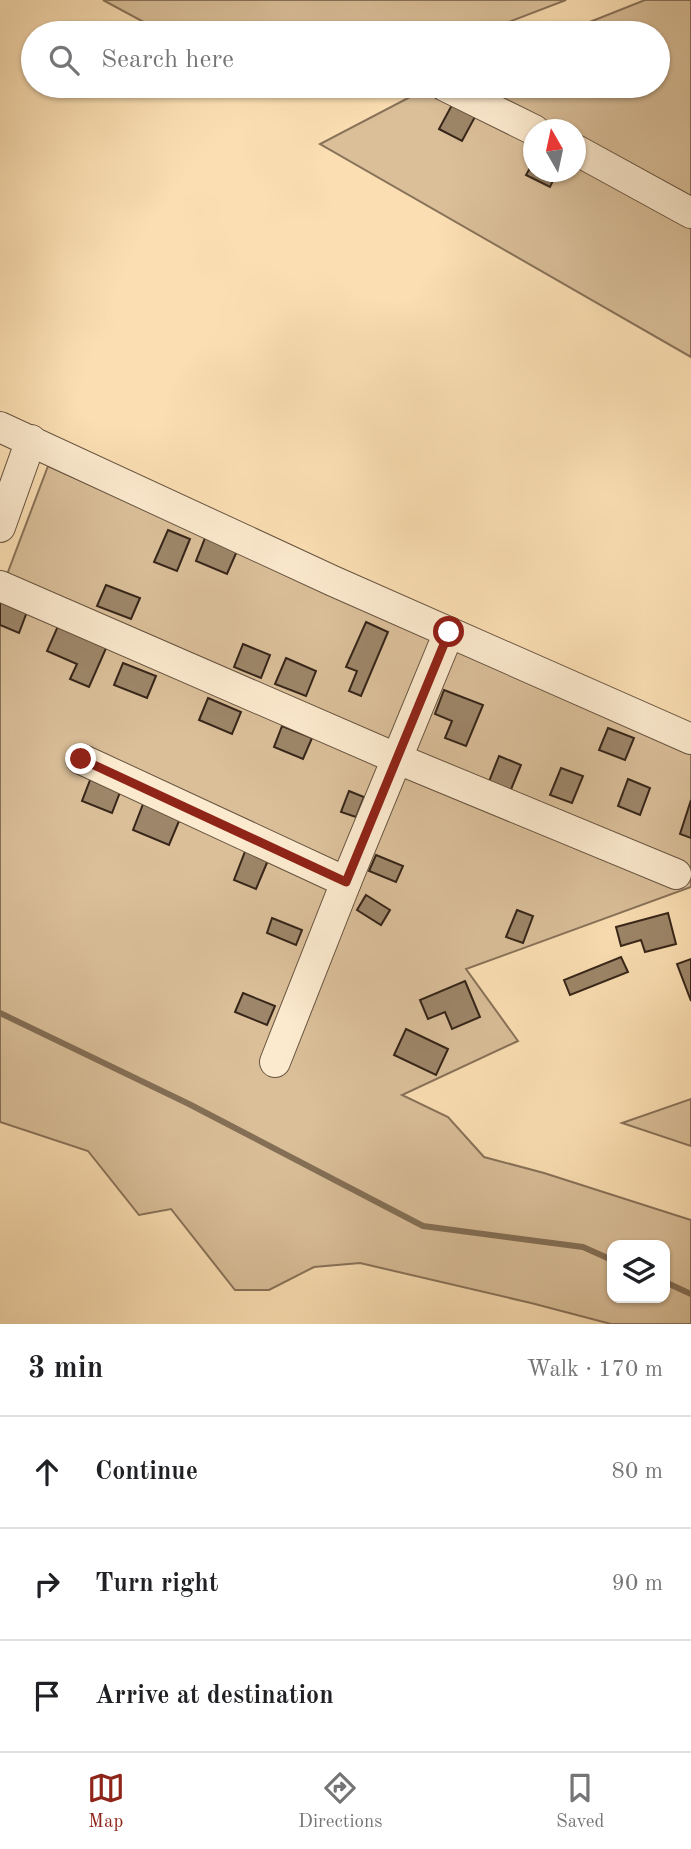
<!DOCTYPE html>
<html lang="en">
<head>
<meta charset="utf-8">
<style>
  body { margin:0; font-family:"Old Standard TT",serif; background:#f6f6f6; color:#202124 }
  .controls { position:absolute; right:21px; bottom:21px; display:grid; overflow:hidden; border-radius:14px; box-shadow:0 2px 5px #0004 }
  .controls button { width:63px; height:63px; display:grid; place-items:center; padding:0; border:0; border-bottom:2px solid #e0e0e0; background:#fff; color:#202124; font:35px sans-serif }
  .compass { position:absolute; left:523px; top:119px; width:63px; height:63px; border-radius:50%; background:#fff; box-shadow:0 2px 5px #0004; rotate:351deg }
  .stop { position:absolute; width:21px; height:21px; margin:-16px; border:5px solid #8f2418; border-radius:50%; background:#fff }
  .stop.end { background:#8f2418; border-color:#fff; box-shadow:0 2px 7px #0008 }
  .list { margin:0; padding:0; list-style:none }
  h2 { display:flex; justify-content:space-between; align-items:center; height:91px; margin:0; padding:0 28px; font-size:30px }
  h2 small { font-size:23px; font-weight:400; color:#757577 }
  .list li { display:grid; grid-template-columns:46px 1fr auto; gap:21px; align-items:center; box-sizing:border-box; height:112px; padding:0 28px; border-top:2px solid #e0e0e0 }
  .list b { display:block; font-size:26px; white-space:nowrap }
  .list em { font-size:23px; font-style:normal; color:#757577 }
  .icon { flex:none; width:38px; height:38px; fill:none; stroke:currentColor; stroke-width:2; stroke-linecap:round; stroke-linejoin:round }
  .map { position:relative; flex:none; width:691px; height:1324px; overflow:hidden }
  .search { position:absolute; background:#fff; box-shadow:0 2px 5px #0004; left:21px; right:21px; top:21px; height:77px; display:flex; align-items:center; gap:18px; box-sizing:border-box; padding:0 24px; border-radius:38px; color:#757577; font-size:26px }
  .sheet { height:427px; background:#fff }
  nav { display:flex; justify-content:space-around; align-items:center; box-sizing:border-box; height:98px; border-top:2px solid #e0e0e0; background:#fff; font-size:19px; color:#757577 }
  nav a { display:grid; justify-items:center; gap:4px }
  nav .on { color:#8f2418 }
  .map>svg:first-child { display:block }
  .green { fill:#dabf99; stroke:#887259; stroke-width:2; fill-rule:evenodd }
  .lines { fill:none; stroke-linecap:round; stroke-linejoin:round }
  .stream { stroke:#846f56; stroke-width:6 }
  .building { fill:#9d8669; stroke:#372519; stroke-width:2 }
  .minor-casing { stroke:#685440; stroke-width:32 }
  .minor { stroke:#fceace; stroke-width:30 }
  .route { stroke:#8f2418; stroke-width:9 }
</style>
</head>
<body>
<div class="map">
<svg width="691" height="1324" viewBox="0 0 691 1324">
  <rect width="100%" height="100%" fill="#fbdfb3"/>
  <filter id="stains"><feTurbulence type="fractalNoise" baseFrequency=".00286" numOctaves="4"/><feColorMatrix values="0 0 0 0 .2 0 0 0 0 .09 0 0 0 0 .02 0 0 0 .5 -.17"/></filter>
  <radialGradient id="worn" r=".72"><stop offset=".6" stop-color="#630" stop-opacity="0"/><stop offset="1" stop-color="#630" stop-opacity=".3"/></radialGradient>
  <g class="green">
    <path d="M 103,0 L 566,0 L 480,33 L 164,33 Z"/>
    <path d="M 645,0 L 691,0 L 691,357 L 320,144 L 431,86 L 658,86 L 658,33 L 562,33 ZM 534,130 L 576,130 L 576,172 L 534,172 Z"/>
    <path d="M 48,466 L 691,754 L 691,887 L 466,969 L 518,1041 L 402,1095 L 448,1117 L 484,1157 L 544,1173 L 691,1220 L 691,1324 L 611,1324 L 531,1303 L 360,1263 L 314,1267 L 269,1290 L 235,1290 L 171,1209 L 139,1215 L 88,1151 L 0,1122 L 0,593 ZM 612,1245 L 665,1245 L 665,1298 L 612,1298 Z"/>
    <path d="M 691,1099 L 691,1146 L 622,1123 Z"/>
  </g>
  <g class="lines">
    <g class="stream">
      <path d="M 0,1013 L 189,1104 L 423,1226 L 583,1247 L 612,1260"/>
      <path d="M 665,1282 L 691,1294"/>
    </g>
  </g>
  <g class="building">
    <path d="M 453,103 L 476,115 L 462,141 L 439,129 Z"/>
    <path d="M 534,161 L 534,172 L 557,172 L 550,187 L 526,175 Z"/>
    <path d="M 168,530 L 190,539 L 177,571 L 154,562 Z"/>
    <path d="M 205,538 L 237,551 L 227,574 L 196,561 Z"/>
    <path d="M 106,585 L 140,598 L 131,619 L 97,606 Z"/>
    <path d="M 0,598 L 28,609 L 19,633 L 0,625 Z"/>
    <path d="M 366,622 L 388,632 L 361,696 L 349,691 L 357,671 L 346,667 Z"/>
    <path d="M 58,626 L 107,646 L 89,687 L 70,679 L 77,664 L 47,651 Z"/>
    <path d="M 243,644 L 270,655 L 261,678 L 234,667 Z"/>
    <path d="M 286,658 L 316,671 L 306,696 L 275,684 Z"/>
    <path d="M 123,663 L 156,676 L 147,698 L 114,685 Z"/>
    <path d="M 444,690 L 483,705 L 466,746 L 445,738 L 452,721 L 435,714 Z"/>
    <path d="M 208,698 L 241,712 L 232,734 L 199,720 Z"/>
    <path d="M 282,726 L 312,738 L 303,759 L 274,747 Z"/>
    <path d="M 608,728 L 634,738 L 625,760 L 599,750 Z"/>
    <path d="M 499,756 L 521,765 L 510,792 L 488,784 Z"/>
    <path d="M 561,768 L 583,776 L 572,803 L 550,795 Z"/>
    <path d="M 92,775 L 122,787 L 112,813 L 82,801 Z"/>
    <path d="M 628,779 L 650,788 L 640,815 L 618,806 Z"/>
    <path d="M 349,791 L 364,797 L 356,817 L 341,812 Z"/>
    <path d="M 145,799 L 182,814 L 169,845 L 133,830 Z"/>
    <path d="M 691,800 L 691,838 L 680,834 Z"/>
    <path d="M 246,849 L 269,858 L 256,889 L 234,880 Z"/>
    <path d="M 376,855 L 403,866 L 396,882 L 369,871 Z"/>
    <path d="M 366,895 L 390,910 L 381,925 L 357,910 Z"/>
    <path d="M 517,910 L 533,916 L 523,943 L 506,937 Z"/>
    <path d="M 668,913 L 676,944 L 645,952 L 641,940 L 621,946 L 616,927 Z"/>
    <path d="M 272,918 L 302,930 L 296,945 L 267,933 Z"/>
    <path d="M 621,957 L 628,972 L 570,995 L 564,980 Z"/>
    <path d="M 691,959 L 691,1001 L 677,964 Z"/>
    <path d="M 465,981 L 480,1017 L 452,1029 L 445,1012 L 428,1019 L 420,1000 Z"/>
    <path d="M 243,993 L 275,1006 L 267,1025 L 235,1012 Z"/>
    <path d="M 406,1029 L 448,1049 L 436,1075 L 394,1055 Z"/>
  </g>
  <g class="lines">
    <g class="minor-casing">
      <g id="minor">
        <path d="M 445,86 L 534,130"/>
        <path d="M 576,150 L 691,213"/>
        <path d="M 0,427 L 333,581 L 691,739"/>
        <path d="M 0,527 L 31,440"/>
        <path d="M 0,586 L 398,759 L 676,874"/>
        <path d="M 81,759 L 346,882"/>
        <path d="M 275,1062 L 346,882 L 449,632"/>
      </g>
    </g>
    <use href="#minor" class="minor"/>
  </g>
  <g class="lines">
    <path class="route" d="M 81,759 L 346,882 L 449,632"/>
  </g>
  <rect width="100%" height="100%" filter="url(#stains)"/>
  <rect width="100%" height="100%" fill="url(#worn)"/>
</svg>
<div class="controls">
<button><svg class="icon" aria-label="layers" viewBox="0 0 24 24"><path d="M12 4l9 5-9 5-9-5zM3 14l9 5 9-5"/></svg></button>
</div>
<svg class="compass" viewBox="-18 -18 36 36"><path d="M0-13l5 13h-10z" fill="#e53935"/><path d="M0 13l5-13h-10z" fill="#757577"/></svg>
<div class="stop" style="left:449px;top:632px"></div>
<div class="stop end" style="left:81px;top:759px"></div>
<div class="search"><svg class="icon" aria-label="search" viewBox="0 0 24 24"><circle cx="10" cy="10" r="6"/><path d="M15 15l6 6"/></svg>Search here</div>
</div>
<section class="sheet">
<h2>3 min<small>Walk · 170 m</small></h2>
<ul class="list">
<li><svg class="icon" aria-label="ahead" viewBox="0 0 24 24"><path d="M12 20V5M6 11l6-6 6 6"/></svg><div><b>Continue</b></div><em>80 m</em></li>
<li><svg class="icon" aria-label="right" viewBox="0 0 24 24"><path d="M7 20v-9h11M14 6l5 5-5 5"/></svg><div><b>Turn right</b></div><em>90 m</em></li>
<li><svg class="icon" aria-label="arrive" viewBox="0 0 24 24"><path d="M6 21V4h12l-3 4 3 4H6"/></svg><div><b>Arrive at destination</b></div></li>
</ul>
</section>
<nav>
<a class="on"><svg class="icon" aria-label="map" viewBox="0 0 24 24"><path d="M3 6l6-2 6 2 6-2v14l-6 2-6-2-6 2zM9 4v14M15 6v14"/></svg>Map</a>
<a><svg class="icon" aria-label="directions" viewBox="0 0 24 24"><path d="M12 3l9 9-9 9-9-9zM9 14v-3h6M13 9l2 2-2 2"/></svg>Directions</a>
<a><svg class="icon" aria-label="saved" viewBox="0 0 24 24"><path d="M7 4h10v16l-5-4-5 4z"/></svg>Saved</a>
</nav>
</body>
</html>
